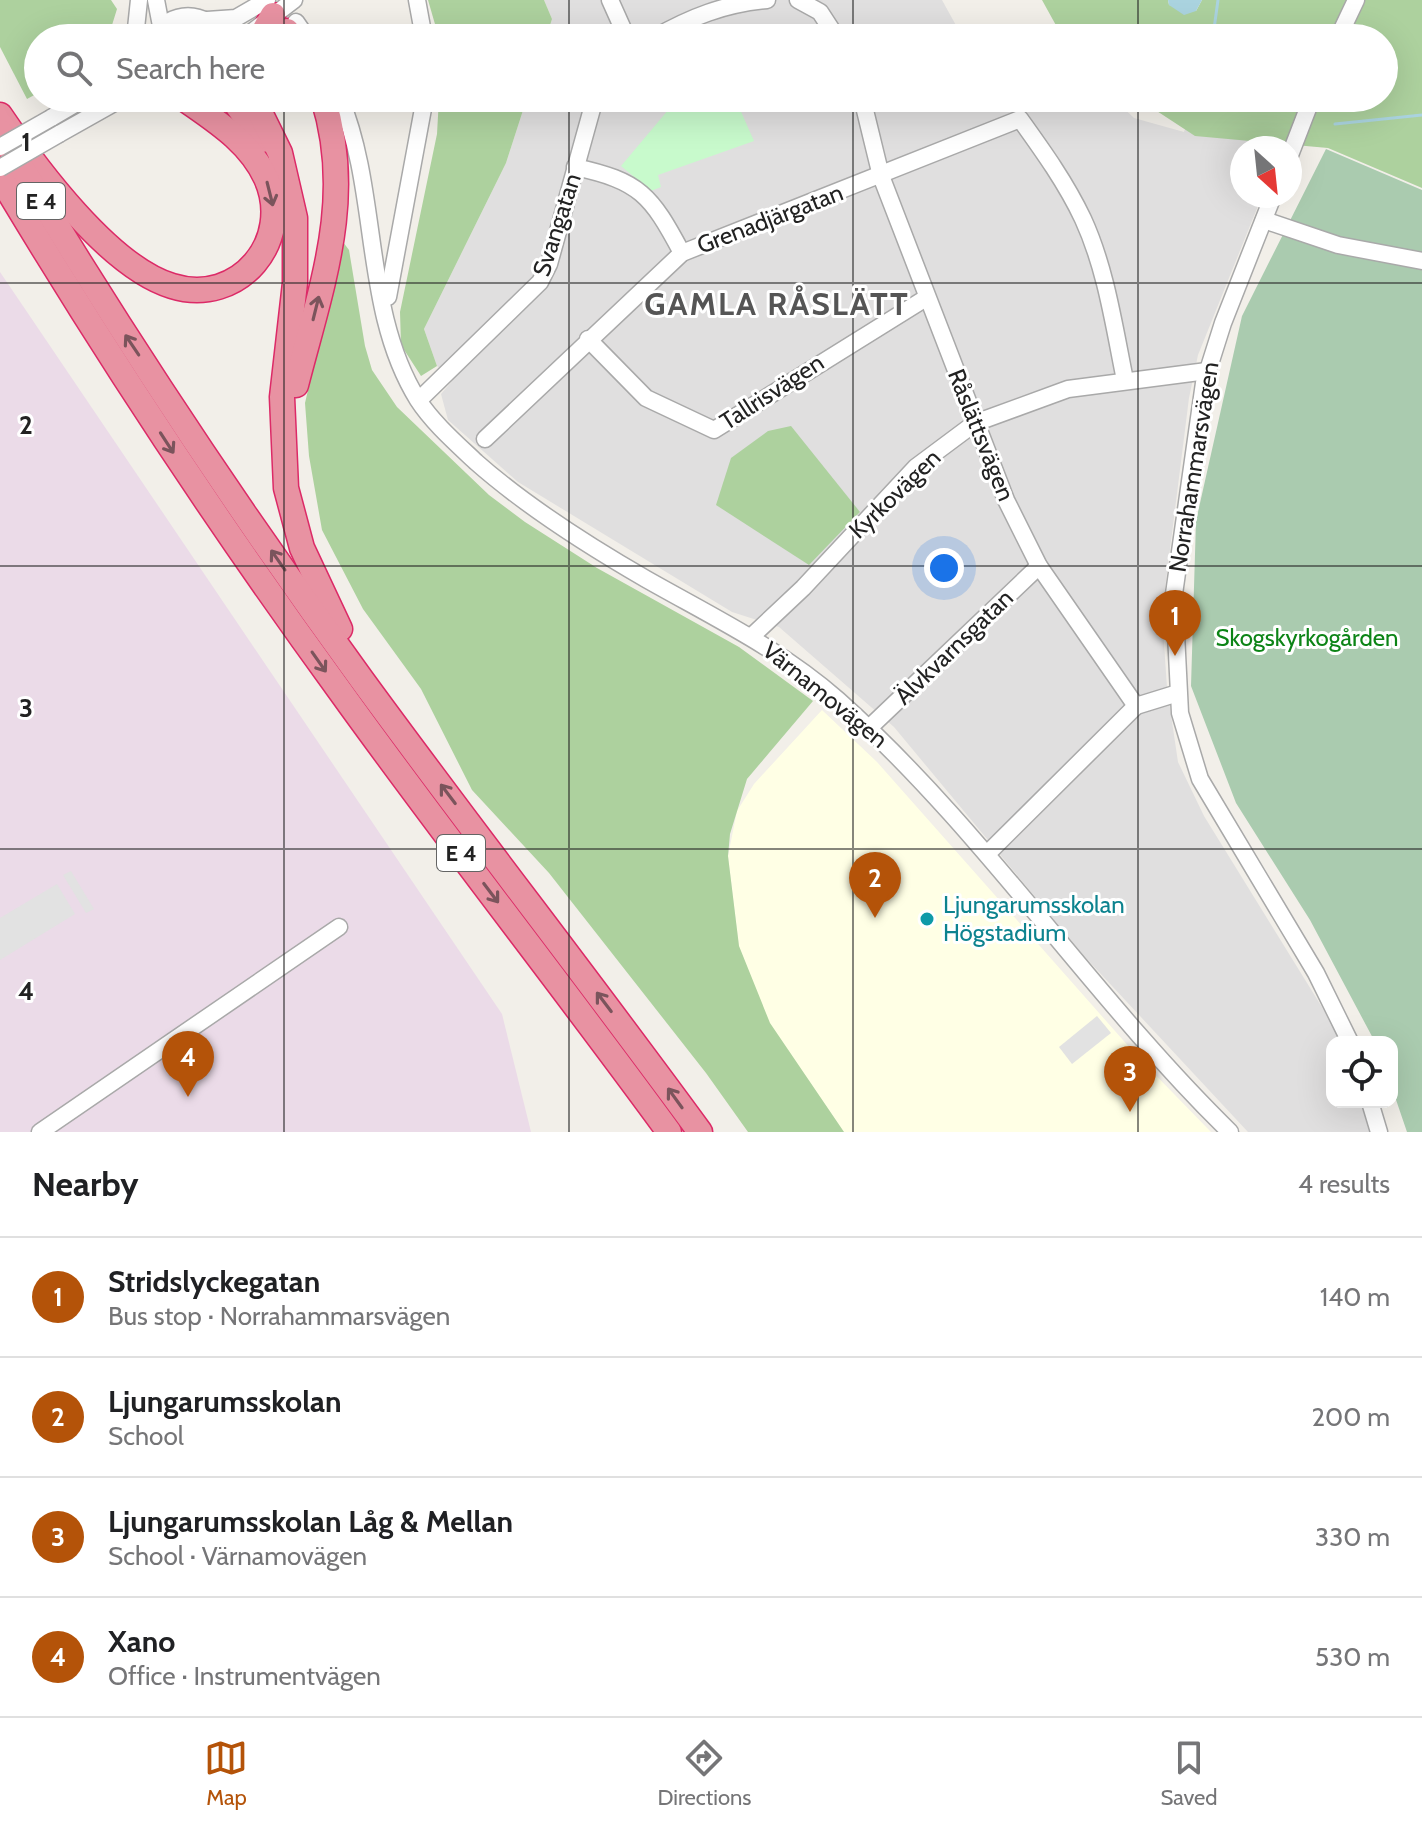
<!DOCTYPE html>
<html lang="en">
<head>
<meta charset="utf-8">
<style>
  body { margin:0; font-family:Cabin,sans-serif; background:#f2f2f2; color:#202124 }
  .controls { position:absolute; right:24px; bottom:24px; display:grid; overflow:hidden; border-radius:16px; box-shadow:0 8px 32px #0002 }
  .controls button { width:72px; height:72px; display:grid; place-items:center; padding:0; border:0; border-bottom:2px solid #e0e0e0; background:#fff; color:#202124; font:40px sans-serif }
  .compass { position:absolute; left:1230px; top:136px; width:72px; height:72px; border-radius:50%; background:#fff; box-shadow:0 8px 32px #0002; rotate:153deg }
  .you { position:absolute; left:944px; top:568px; width:28px; height:28px; margin:-20px; border:6px solid #fff; border-radius:50%; background:#1a73e8; box-shadow:0 0 0 12px #1a73e833 }
  .badge { display:grid; place-items:center; width:52px; height:52px; border-radius:50%; background:#b45309; color:#fff; font-size:26px; font-weight:700 }
  .pin { position:absolute; translate:-50% -66px; filter:drop-shadow(0 2px 4px #0008) }
  .pin::after { content:''; position:absolute; top:42px; width:28px; height:24px; background:inherit; clip-path:polygon(0 0,100% 0,50% 100%) }
  .list { margin:0; padding:0; list-style:none }
  h2 { display:flex; justify-content:space-between; align-items:center; height:104px; margin:0; padding:0 32px; font-size:34px }
  h2 small { font-size:26px; font-weight:400; color:#757577 }
  .list li { display:grid; grid-template-columns:52px 1fr auto; gap:24px; align-items:center; box-sizing:border-box; height:120px; padding:0 32px; border-top:2px solid #e0e0e0 }
  .list b { display:block; font-size:30px; white-space:nowrap }
  .list p { margin:0; font-size:26px; white-space:nowrap; color:#757577 }
  .list em { font-size:26px; font-style:normal; color:#757577 }
  .icon { flex:none; width:44px; height:44px; fill:none; stroke:currentColor; stroke-width:2; stroke-linecap:round; stroke-linejoin:round }
  .map { position:relative; flex:none; width:1422px; height:1132px; overflow:hidden }
  .search { position:absolute; background:#fff; box-shadow:0 8px 32px #0002; left:24px; right:24px; top:24px; height:88px; display:flex; align-items:center; gap:20px; box-sizing:border-box; padding:0 28px; border-radius:44px; color:#757577; font-size:30px }
  .sheet { height:584px; background:#fff }
  nav { display:flex; justify-content:space-around; align-items:center; box-sizing:border-box; height:112px; border-top:2px solid #e0e0e0; background:#fff; font-size:22px; color:#757577 }
  nav a { display:grid; justify-items:center; gap:4px }
  nav .on { color:#b45309 }
  .map>svg:first-child { display:block }
  .residential { fill:#e0dfdf }
  .industrial { fill:#ebdbe8 }
  .education { fill:#ffffe5 }
  .grass { fill:#cdebb0 }
  .forest { fill:#add19e }
  .cemetery { fill:#aacbaf }
  .park { fill:#c8facc }
  .parking { fill:#e2e2e2 }
  .water { fill:#aad3df }
  .lines { fill:none; stroke-linecap:round; stroke-linejoin:round }
  .stream { stroke:#aad3df; stroke-width:3 }
  .minor-casing { stroke:#a9a9a9; stroke-width:19 }
  .highway-casing { stroke:#dc2a67; stroke-width:27 }
  .minor { stroke:#fff; stroke-width:16 }
  .highway { stroke:#e892a2; stroke-width:24 }
  .minor-bridge-casing { stroke:#a9a9a9; stroke-width:19; stroke-linecap:butt }
  .minor-bridge { stroke:#fff; stroke-width:16 }
  .oneway { stroke:#7b545c }
  .grid { fill:none; stroke:#222; stroke-width:2; stroke-opacity:0.55 }
  .culture-dot { fill:#0f9aa8; stroke:#fff; stroke-width:3 }
  .labels { text-anchor:middle; stroke-width:6; stroke-linejoin:round; paint-order:stroke }
  .shield { fill:#fff; stroke:#646464; stroke-width:2 }
  .shield-label { font-size:22px; font-weight:bold; fill:#222 }
  .street-label { font-size:24px; fill:#222; stroke:#fff }
  .park-label { font-size:24px; fill:#0c8416; stroke:#fff }
  .culture-label { font-size:24px; fill:#0d838f; stroke:#fff; text-anchor:start }
  .district-label { font-size:32px; font-weight:bold; letter-spacing:2px; fill:#555; stroke:#fff }
  .grid-label { font-size:26px; text-anchor:middle; font-weight:bold; fill:#222; stroke:#fff; stroke-width:6; stroke-linejoin:round; paint-order:stroke }
</style>
</head>
<body>
<div class="map">
<svg width="1422" height="1132" viewBox="0 0 1422 1132">
  <rect width="100%" height="100%" fill="#f2efe9"/>
  <g class="residential">
    <path d="M 544,0 L 942,0 L 963,38 L 546,38 L 552,19 Z"/>
    <path d="M 527,98 L 1113,98 L 1134,118 L 1184,132 L 1193,105 L 1288,125 L 1280,148 L 1242,148 L 1242,196 L 1262,196 L 1198,355 L 1189,398 L 1162,613 L 1167,688 L 1178,762 L 1204,816 L 1341,1038 L 1342,1042 L 1332,1042 L 1332,1102 L 1361,1102 L 1370,1132 L 1248,1132 L 1085,957 L 894,727 L 779,627 L 732,612 L 518,482 L 448,420 L 441,394 L 453,380 L 437,366 L 424,329 L 506,163 Z"/>
  </g>
  <path class="industrial" d="M 0,272 L 502,1014 L 531,1132 L 0,1132 Z"/>
  <path class="education" d="M 822,710 L 877,762 L 1138,1057 L 1211,1132 L 844,1132 L 769,1023 L 739,947 L 728,856 L 737,811 L 754,784 Z"/>
  <path class="grass" d="M 188,24 L 203,27 L 215,38 L 163,38 L 173,28 Z"/>
  <g class="forest">
    <path d="M 0,0 L 111,0 L 117,9 L 108,38 L 38,38 L 38,93 L 27,99 L 0,47 Z"/>
    <path d="M 428,0 L 544,0 L 552,19 L 546,38 L 439,38 Z"/>
    <path d="M 1042,0 L 1168,0 L 1169,5 L 1196,11 L 1202,0 L 1422,0 L 1422,188 L 1328,148 L 1195,136 L 1137,98 L 1384,98 L 1384,38 L 1063,38 Z"/>
    <path d="M 439,98 L 527,98 L 506,163 L 424,329 L 437,366 L 421,376 L 401,345 L 400,312 L 437,134 Z"/>
    <path d="M 343,242 L 349,250 L 365,346 L 372,370 L 397,407 L 489,495 L 525,522 L 597,568 L 739,647 L 813,701 L 747,779 L 730,834 L 728,856 L 739,946 L 770,1023 L 844,1132 L 748,1132 L 706,1073 L 549,873 L 472,790 L 421,689 L 363,609 L 322,530 L 309,456 L 305,403 Z"/>
    <path d="M 791,426 L 860,512 L 809,565 L 716,505 L 731,458 L 768,431 Z"/>
  </g>
  <path class="cemetery" d="M 1326,149 L 1422,190 L 1422,1132 L 1407,1132 L 1392,1088 L 1392,1042 L 1375,1042 L 1310,920 L 1236,803 L 1191,686 L 1196,521 L 1242,316 Z"/>
  <path class="park" d="M 684,98 L 735,98 L 754,141 L 658,175 L 661,187 L 651,191 L 621,166 L 674,103 Z"/>
  <g class="parking">
    <path d="M 71,871 L 94,909 L 86,913 L 63,875 Z"/>
    <path d="M 57,884 L 75,914 L 0,960 L 0,918 Z"/>
    <path d="M 1097,1016 L 1111,1033 L 1072,1064 L 1059,1047 Z"/>
  </g>
  <path class="water" d="M 1168,0 L 1202,0 L 1196,11 L 1184,15 L 1169,5 Z"/>
  <g class="lines">
    <g class="stream">
      <path d="M 1203,38 L 1214,29 L 1218,0"/>
      <path d="M 1229,98 L 1289,108"/>
      <path d="M 1335,124 L 1422,115"/>
    </g>
    <g class="minor-casing">
      <g id="minor">
        <path d="M 156,0 L 161,26"/>
        <path d="M 417,0 L 424,38"/>
        <path d="M 610,0 L 627,38"/>
        <path d="M 798,0 L 820,12 L 837,38"/>
        <path d="M 207,20 L 236,18 L 267,0"/>
        <path d="M 296,22 L 307,38"/>
        <path d="M 135,38 L 139,0"/>
        <path d="M 152,38 C 171,9 205,9 224,38"/>
        <path d="M 244,38 L 294,0"/>
        <path d="M 654,38 C 691,17 724,4 767,0"/>
        <path d="M 1338,38 L 1356,0"/>
        <path d="M 340,98 C 380,194 362,310 418,400 C 433,423 456,443 476,462 C 527,507 587,545 646,579 C 713,617 780,649 838,700 C 984,830 1091,996 1230,1132"/>
        <path d="M 862,98 L 881,176 L 1006,500 L 1039,566 L 1136,706 L 1178,693"/>
        <path d="M 51,118 L 85,98"/>
        <path d="M 59,134 L 123,98"/>
        <path d="M 1290,155 L 1312,98"/>
        <path d="M 575,167 C 640,181 651,195 682,253"/>
        <path d="M 1273,196 L 1223,323 L 1204,383 L 1174,594 L 1180,713 L 1200,779 L 1316,973 L 1350,1042"/>
        <path d="M 1264,220 L 1338,245 L 1422,261"/>
        <path d="M 388,297 L 425,98"/>
        <path d="M 588,339 L 646,398 L 714,430 L 926,298"/>
        <path d="M 419,400 L 540,282 L 549,264 L 595,98"/>
        <path d="M 485,439 L 682,253 L 1020,119 C 1043,151 1066,183 1083,219 C 1106,269 1114,326 1125,380"/>
        <path d="M 752,636 L 803,588 L 916,467 L 975,423 L 1068,389 L 1207,371"/>
        <path d="M 869,728 L 1039,566"/>
        <path d="M 987,854 L 1136,706"/>
        <path d="M 1370,1102 L 1379,1132"/>
        <path d="M 40,1132 L 339,927"/>
      </g>
    </g>
    <g class="highway-casing">
      <g id="highway">
        <path d="M 287,31 L 292,38"/>
        <path d="M 260,38 L 273,15"/>
        <path d="M 232,98 L 262,140"/>
        <path d="M 253,98 L 280,153 L 295,218 L 295,283 L 282,397 L 286,488 L 302,548 L 340,629"/>
        <path d="M 0,115 C 36,168 109,267 172,286 C 239,307 294,240 266,178 C 249,141 214,120 183,98"/>
        <path d="M 0,132 C 112,320 233,503 362,680 C 473,832 589,980 700,1132"/>
        <path d="M 0,177 C 106,354 219,525 340,691 C 447,840 561,984 669,1132"/>
        <path d="M 296,385 C 321,287 355,199 323,98"/>
      </g>
    </g>
    <use href="#minor" class="minor"/>
    <use href="#highway" class="highway"/>
    <g class="minor-bridge-casing">
      <g id="minor-bridge">
        <path d="M 0,147 L 51,118"/>
        <path d="M 0,168 L 59,134"/>
      </g>
    </g>
    <use href="#minor-bridge" class="minor-bridge"/>
  </g>
  <defs><path id="oneway-shaft" d="M-6 0H5M1.5-3L5.5 0L1.5 3" fill="none" stroke-width="1.6" stroke-linecap="round" stroke-linejoin="round" transform="scale(2)"/></defs>
  <g class="oneway">
    <use href="#oneway-shaft" transform="translate(270 194) rotate(76)"/>
    <use href="#oneway-shaft" transform="translate(316 308) rotate(-76)"/>
    <use href="#oneway-shaft" transform="translate(132 345) rotate(-124)"/>
    <use href="#oneway-shaft" transform="translate(167 443) rotate(57)"/>
    <use href="#oneway-shaft" transform="translate(278 560) rotate(-125)"/>
    <use href="#oneway-shaft" transform="translate(319 662) rotate(55)"/>
    <use href="#oneway-shaft" transform="translate(448 794) rotate(-127)"/>
    <use href="#oneway-shaft" transform="translate(491 893) rotate(53)"/>
    <use href="#oneway-shaft" transform="translate(604 1002) rotate(-127)"/>
    <use href="#oneway-shaft" transform="translate(675 1098) rotate(-126)"/>
  </g>
  <path class="grid" d="M 284,0 L 284,38M 569,0 L 569,38M 853,0 L 853,38M 1138,0 L 1138,38M 284,98 L 284,1132M 569,98 L 569,1132M 853,98 L 853,1132M 1138,98 L 1138,1132M 0,283 L 1422,283M 0,566 L 1422,566M 0,849 L 1422,849"/>
  <circle class="culture-dot" cx="927" cy="919" r="8"/>
  <g class="labels">
    <g class="shield">
      <rect x="17" y="183" width="48" height="36" rx="6"/>
      <rect x="437" y="835" width="48" height="36" rx="6"/>
    </g>
    <g class="shield-label">
      <text x="41" y="209">E 4</text>
      <text x="461" y="861">E 4</text>
    </g>
    <g class="street-label">
      <text transform="translate(770 219) rotate(-21)" y="8">Grenadjärgatan</text>
      <text transform="translate(557 225) rotate(-72)" y="8">Svangatan</text>
      <text transform="translate(772 392) rotate(-33)" y="8">Tallrisvägen</text>
      <text transform="translate(981 435) rotate(68)" y="8">Råslättsvägen</text>
      <text transform="translate(1194 467) rotate(-81)" y="8">Norrahammarsvägen</text>
      <text transform="translate(895 494) rotate(-44)" y="8">Kyrkovägen</text>
      <text transform="translate(954 647) rotate(-44)" y="8">Älvkvarnsgatan</text>
      <text transform="translate(825 695) rotate(39)" y="8">Värnamovägen</text>
    </g>
    <g class="park-label">
      <text x="1307" y="646">Skogskyrkogården</text>
    </g>
    <g class="culture-label">
      <text x="943" y="913">Ljungarumsskolan<tspan x="943" dy="28">Högstadium</tspan></text>
    </g>
    <g class="district-label">
      <text x="777" y="315">GAMLA RÅSLÄTT</text>
    </g>
  </g>
  <g class="grid-label">
    <text x="26" y="151">1</text>
    <text x="26" y="434">2</text>
    <text x="26" y="717">3</text>
    <text x="26" y="1000">4</text>
  </g>
</svg>
<div class="controls">
<button><svg class="icon" aria-label="locate" viewBox="0 0 24 24"><circle cx="12" cy="12" r="6"/><path d="M12 2v4M12 18v4M2 12h4M18 12h4"/></svg></button>
</div>
<svg class="compass" viewBox="-18 -18 36 36"><path d="M0-13l5 13h-10z" fill="#e53935"/><path d="M0 13l5-13h-10z" fill="#757577"/></svg>
<div class="you"></div>
<div class="pin badge" style="left:1175px;top:656px">1</div>
<div class="pin badge" style="left:875px;top:918px">2</div>
<div class="pin badge" style="left:1130px;top:1112px">3</div>
<div class="pin badge" style="left:188px;top:1097px">4</div>
<div class="search"><svg class="icon" aria-label="search" viewBox="0 0 24 24"><circle cx="10" cy="10" r="6"/><path d="M15 15l6 6"/></svg>Search here</div>
</div>
<section class="sheet">
<h2>Nearby<small>4 results</small></h2>
<ul class="list">
<li><span class="badge">1</span><div><b>Stridslyckegatan</b><p>Bus stop · Norrahammarsvägen</p></div><em>140 m</em></li>
<li><span class="badge">2</span><div><b>Ljungarumsskolan</b><p>School</p></div><em>200 m</em></li>
<li><span class="badge">3</span><div><b>Ljungarumsskolan Låg &amp; Mellan</b><p>School · Värnamovägen</p></div><em>330 m</em></li>
<li><span class="badge">4</span><div><b>Xano</b><p>Office · Instrumentvägen</p></div><em>530 m</em></li>
</ul>
</section>
<nav>
<a class="on"><svg class="icon" aria-label="map" viewBox="0 0 24 24"><path d="M3 6l6-2 6 2 6-2v14l-6 2-6-2-6 2zM9 4v14M15 6v14"/></svg>Map</a>
<a><svg class="icon" aria-label="directions" viewBox="0 0 24 24"><path d="M12 3l9 9-9 9-9-9zM9 14v-3h6M13 9l2 2-2 2"/></svg>Directions</a>
<a><svg class="icon" aria-label="saved" viewBox="0 0 24 24"><path d="M7 4h10v16l-5-4-5 4z"/></svg>Saved</a>
</nav>
</body>
</html>
